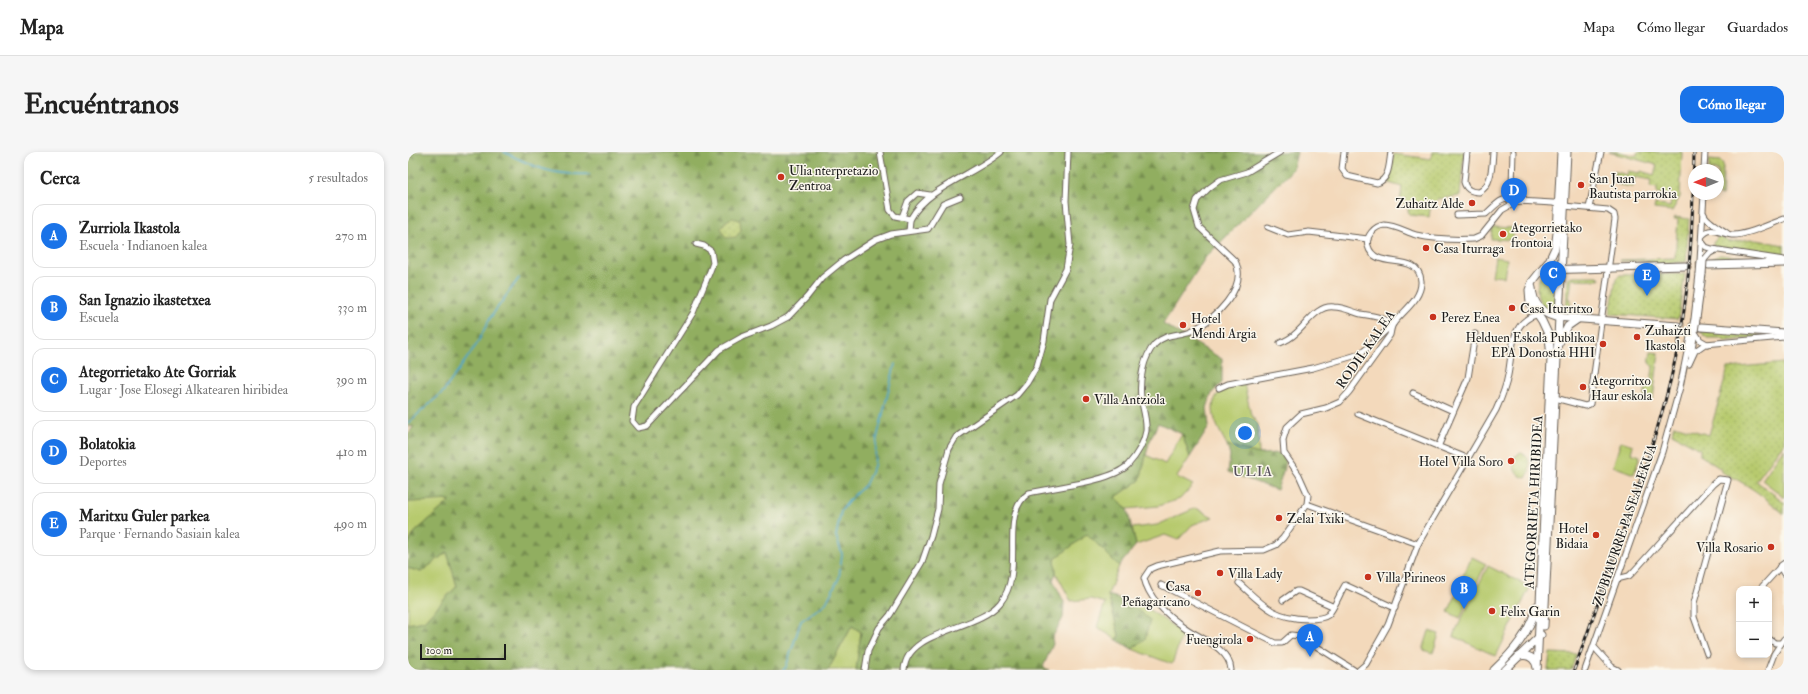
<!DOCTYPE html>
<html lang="es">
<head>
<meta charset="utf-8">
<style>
  body { margin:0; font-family:"IM FELL Double Pica",serif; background:#f6f6f6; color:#222 }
  .controls { position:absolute; right:12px; bottom:12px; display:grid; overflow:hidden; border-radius:8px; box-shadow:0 2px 6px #0003 }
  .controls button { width:36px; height:36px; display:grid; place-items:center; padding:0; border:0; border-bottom:1px solid #e0e0e0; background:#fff; color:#222; font:20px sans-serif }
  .compass { position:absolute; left:1280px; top:12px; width:36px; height:36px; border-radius:50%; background:#fff; box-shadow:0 2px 6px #0003; rotate:269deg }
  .scale { position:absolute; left:12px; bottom:10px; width:86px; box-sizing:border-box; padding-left:4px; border:2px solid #1c1c1c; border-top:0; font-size:11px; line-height:14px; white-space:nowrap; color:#1c1c1c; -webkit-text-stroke:3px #fbf7ec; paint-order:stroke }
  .you { position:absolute; left:837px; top:281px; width:14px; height:14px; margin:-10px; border:3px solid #fff; border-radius:50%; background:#1a73e8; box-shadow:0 0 0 6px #1a73e833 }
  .badge { display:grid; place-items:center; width:26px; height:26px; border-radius:50%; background:#1a73e8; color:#fff; font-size:13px; font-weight:700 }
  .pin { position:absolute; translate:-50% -33px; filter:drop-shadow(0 1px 2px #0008) }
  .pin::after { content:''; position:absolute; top:21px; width:14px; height:12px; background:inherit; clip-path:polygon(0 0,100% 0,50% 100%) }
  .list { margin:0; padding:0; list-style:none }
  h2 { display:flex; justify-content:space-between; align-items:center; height:52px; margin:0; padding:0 16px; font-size:17px }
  h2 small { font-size:13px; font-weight:400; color:#767676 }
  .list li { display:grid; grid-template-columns:26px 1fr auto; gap:12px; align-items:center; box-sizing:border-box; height:64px; margin:0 8px 8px; padding:0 8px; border:1px solid #e0e0e0; border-radius:12px }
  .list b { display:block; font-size:15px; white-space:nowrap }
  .list p { margin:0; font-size:13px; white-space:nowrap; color:#767676 }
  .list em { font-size:13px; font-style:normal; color:#767676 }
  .map { position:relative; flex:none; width:1376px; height:518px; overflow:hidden; border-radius:12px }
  header { display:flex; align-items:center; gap:24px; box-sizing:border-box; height:56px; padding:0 20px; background:#fff; border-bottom:1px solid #e0e0e0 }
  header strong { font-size:19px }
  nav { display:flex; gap:22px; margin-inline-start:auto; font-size:14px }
  .intro { display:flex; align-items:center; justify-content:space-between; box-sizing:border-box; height:96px; padding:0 24px }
  h1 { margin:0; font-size:28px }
  .button { padding:10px 18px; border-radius:12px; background:#1a73e8; color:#fff; font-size:14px; font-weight:700 }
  main { display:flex; gap:24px; padding:0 24px }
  aside { flex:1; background:#fff; border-radius:12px; box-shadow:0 2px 6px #0003 }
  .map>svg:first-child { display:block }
  .grass { fill:#b7ca6e; stroke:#6a7345 }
  .forest { fill:url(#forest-firs); stroke:#56653e }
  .park { fill:url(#park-dots); stroke:#6a7345 }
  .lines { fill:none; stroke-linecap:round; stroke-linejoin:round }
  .stream { stroke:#4ba6c9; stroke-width:1.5 }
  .secondary-tunnel { stroke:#c8b39b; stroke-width:7; stroke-dasharray:7 3.5; stroke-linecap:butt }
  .minor-casing { stroke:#675e54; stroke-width:7 }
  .tertiary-casing { stroke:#675e54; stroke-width:8 }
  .secondary-casing { stroke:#675e54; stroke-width:9 }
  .minor { stroke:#fff; stroke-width:5 }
  .tertiary { stroke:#fff; stroke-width:6 }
  .secondary { stroke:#fff; stroke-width:7 }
  .rail-casing { stroke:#1c1c1c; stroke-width:3 }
  .rail { stroke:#fbf7ec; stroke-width:1.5; stroke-dasharray:4.5; stroke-linecap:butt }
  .minor-bridge-casing { stroke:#675e54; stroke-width:7; stroke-linecap:butt }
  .minor-bridge { stroke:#fff; stroke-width:5 }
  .poi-dot { fill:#c8321e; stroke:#fbf7ec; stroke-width:1.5 }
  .labels { text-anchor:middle; stroke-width:3; stroke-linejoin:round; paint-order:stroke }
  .poi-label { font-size:13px; fill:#1c1c1c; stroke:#fbf7ec; text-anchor:start }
  .street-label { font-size:13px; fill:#1c1c1c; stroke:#fbf7ec }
  .neighbourhood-label { font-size:14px; letter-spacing:1px; fill:#544d5c; stroke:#fbf7ec }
</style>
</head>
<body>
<header>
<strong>Mapa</strong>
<nav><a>Mapa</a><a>Cómo llegar</a><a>Guardados</a></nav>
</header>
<div class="intro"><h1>Encuéntranos</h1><a class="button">Cómo llegar</a></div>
<main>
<aside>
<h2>Cerca<small>5 resultados</small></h2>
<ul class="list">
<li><span class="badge">A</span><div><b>Zurriola Ikastola</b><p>Escuela · Indianoen kalea</p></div><em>270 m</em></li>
<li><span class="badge">B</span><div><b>San Ignazio ikastetxea</b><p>Escuela</p></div><em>330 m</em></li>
<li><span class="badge">C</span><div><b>Ategorrietako Ate Gorriak</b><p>Lugar · Jose Elosegi Alkatearen hiribidea</p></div><em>390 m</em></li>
<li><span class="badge">D</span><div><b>Bolatokia</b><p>Deportes</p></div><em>410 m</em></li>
<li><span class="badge">E</span><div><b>Maritxu Guler parkea</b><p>Parque · Fernando Sasiain kalea</p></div><em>490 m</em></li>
</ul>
</aside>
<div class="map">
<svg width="1376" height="518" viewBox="0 0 1376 518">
  <defs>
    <pattern id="forest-firs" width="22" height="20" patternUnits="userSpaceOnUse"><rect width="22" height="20" fill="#91ae61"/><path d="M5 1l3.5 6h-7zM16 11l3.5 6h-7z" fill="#768d4f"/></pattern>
    <pattern id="park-dots" width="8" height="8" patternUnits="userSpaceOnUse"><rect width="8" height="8" fill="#b7ca6e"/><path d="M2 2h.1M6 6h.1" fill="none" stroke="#9dad5f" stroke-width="1.8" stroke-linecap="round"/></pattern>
  </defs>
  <rect width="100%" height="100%" fill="#fbf7ec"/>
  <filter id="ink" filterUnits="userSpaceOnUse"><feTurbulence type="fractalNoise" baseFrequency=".025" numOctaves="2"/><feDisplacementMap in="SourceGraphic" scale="8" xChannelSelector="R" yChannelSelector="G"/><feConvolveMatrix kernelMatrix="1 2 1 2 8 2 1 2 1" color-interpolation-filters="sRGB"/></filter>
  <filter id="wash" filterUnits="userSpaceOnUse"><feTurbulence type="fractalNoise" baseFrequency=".012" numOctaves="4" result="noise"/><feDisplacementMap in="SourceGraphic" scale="16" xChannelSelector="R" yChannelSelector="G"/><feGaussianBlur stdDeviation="0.9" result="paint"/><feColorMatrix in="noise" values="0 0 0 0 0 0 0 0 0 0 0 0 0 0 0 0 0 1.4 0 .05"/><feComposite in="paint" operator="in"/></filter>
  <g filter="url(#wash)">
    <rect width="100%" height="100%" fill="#f3d9bb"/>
    <g class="grass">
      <path d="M 1084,75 L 1106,76 L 1105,88 L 1083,87 Z"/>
      <path d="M 1087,105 L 1099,107 L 1096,125 L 1084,124 Z"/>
      <path d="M 836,231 L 843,263 L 850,272 L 851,302 L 819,293 C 810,276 795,253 815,237 C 820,233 830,233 836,231 Z"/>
      <path d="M 774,282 L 782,305 L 769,325 L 785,333 L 772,347 L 750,354 L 719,357 L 708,345 L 732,328 L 738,303 L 757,312 Z"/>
      <path d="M 1213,289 L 1225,293 L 1223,301 L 1232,304 L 1226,322 L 1205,314 Z"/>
      <path d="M 1376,296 L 1376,345 L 1354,328 Z"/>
      <path d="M 44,348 L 7,380 L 0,393 L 0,350 Z"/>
      <path d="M 788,356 L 805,365 L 784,373 L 770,388 L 757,383 L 728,393 L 724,376 L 749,373 Z"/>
      <path d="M 679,382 L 711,414 L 700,443 L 711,483 L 709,488 L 689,475 L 697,451 L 683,447 L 663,449 L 648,421 L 647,407 Z"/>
      <path d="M 39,400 L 49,434 L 16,469 L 0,472 L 0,416 L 13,420 Z"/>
      <path d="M 1064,405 L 1078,412 L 1064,440 L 1050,434 Z"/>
      <path d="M 1080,414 L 1122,435 L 1088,504 L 1045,484 Z"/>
      <path d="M 1051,437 L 1063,443 L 1052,466 L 1040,460 Z"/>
      <path d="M 717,448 L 739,456 L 775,481 L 764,512 L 724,497 L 737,487 Z"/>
      <path d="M 444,474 L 453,480 L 448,518 L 420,518 Z"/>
      <path d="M 1021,479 L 1031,482 L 1025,501 L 1015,498 Z"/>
    </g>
    <g class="forest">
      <path d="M 0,0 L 889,0 L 885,17 L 797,106 L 755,172 L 814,207 L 814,231 L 804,241 L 799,256 L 801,275 L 782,305 L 774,282 L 750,271 L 741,291 L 732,328 L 708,345 L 719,357 L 728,393 L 711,414 L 679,382 L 647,407 L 648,421 L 645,428 L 656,450 L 655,466 L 644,486 L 645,492 L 635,515 L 641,518 L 448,518 L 453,480 L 444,474 L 420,518 L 0,518 L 0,472 L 16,469 L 49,434 L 39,400 L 13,420 L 0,416 L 0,393 L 7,380 L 43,348 L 0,350 L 0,282 L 6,274 L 0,275 Z"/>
      <path d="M 819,293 L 851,302 L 872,301 L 878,310 L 869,338 L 820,320 L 822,304 Z"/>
      <path d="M 700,443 L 717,448 L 742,468 L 737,487 L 724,497 L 709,488 L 711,483 Z"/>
    </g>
    <g class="park">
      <path d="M 1025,0 L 1056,0 L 1052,44 L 1030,47 L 1022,58 L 1021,65 L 1001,63 L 999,52 L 992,51 L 994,35 L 981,31 L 986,2 L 1023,7 Z"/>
      <path d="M 1201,0 L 1211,0 L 1228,4 L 1230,0 L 1274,0 L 1272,45 L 1264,59 L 1246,57 L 1247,52 L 1262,55 L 1264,44 L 1249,41 L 1249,36 L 1242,35 L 1243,28 L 1227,25 L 1225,35 L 1207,32 L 1209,23 L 1205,22 L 1205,19 L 1219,23 L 1220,19 L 1232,21 L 1233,19 L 1246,23 L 1249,13 Z"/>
      <path d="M 1301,8 L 1313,9 L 1315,12 L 1314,44 L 1308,42 L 1310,42 L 1310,18 L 1301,18 Z"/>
      <path d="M 1267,65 L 1281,67 L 1278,110 L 1243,112 L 1242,109 L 1212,109 L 1212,108 L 1267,106 L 1270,67 L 1266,67 Z"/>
      <path d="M 324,66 L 332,68 L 333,79 L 328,85 L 319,86 L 316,83 L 313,76 L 318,69 Z"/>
      <path d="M 1311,84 L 1321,90 L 1343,87 L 1376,93 L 1376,105 L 1305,95 L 1305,91 Z"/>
      <path d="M 1312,103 L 1357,108 L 1301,110 L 1303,107 Z"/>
      <path d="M 1148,121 L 1150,122 L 1148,160 L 1147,162 C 1129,156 1125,138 1133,123 Z"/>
      <path d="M 1277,122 L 1270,167 L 1202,162 L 1208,126 L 1212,123 Z"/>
      <path d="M 1164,124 L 1190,124 L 1192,128 L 1164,127 L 1161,147 L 1163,147 L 1162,159 L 1158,159 L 1160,126 Z"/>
      <path d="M 1292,179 L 1370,184 L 1316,189 L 1316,186 L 1299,186 Z"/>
      <path d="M 1243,200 L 1251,201 L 1245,247 L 1236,246 L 1238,234 L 1243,231 L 1245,215 L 1241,211 Z"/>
      <path d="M 1376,211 L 1376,291 L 1348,329 L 1376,350 L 1376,362 C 1357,345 1337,330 1313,320 L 1313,317 L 1292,303 L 1292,297 L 1264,282 L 1266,273 L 1301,283 L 1320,216 Z"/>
      <path d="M 1113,301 C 1123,304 1124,318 1118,326 C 1108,324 1104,315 1106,305 Z"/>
      <path d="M 1142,501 L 1169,502 L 1163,518 L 1140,518 Z"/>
    </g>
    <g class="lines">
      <g class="stream">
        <path d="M 96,0 C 128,16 146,24 182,22"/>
        <path d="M 0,271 L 35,240 L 69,192 L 82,166 L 111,126"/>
        <path d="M 375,518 L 378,515 L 393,469 L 418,451 L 431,426 L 434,402 L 428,384 L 433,359 L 443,346 L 457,333 L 466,314 L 469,286 L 487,212"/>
      </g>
    </g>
  </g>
  <g filter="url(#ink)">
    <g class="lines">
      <g class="secondary-tunnel">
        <path d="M 1277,114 L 1298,113"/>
        <path d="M 1270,174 L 1290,175"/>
      </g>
      <g class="minor-casing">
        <g id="minor">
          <path d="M 472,0 L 482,58 L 487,64 L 502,67"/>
          <path d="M 936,0 L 934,17 L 939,24 L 969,31 C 982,27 981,11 983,0"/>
          <path d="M 1059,0 L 1056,30 C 1058,38 1063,40 1071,40 C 1084,34 1084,13 1085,0"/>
          <path d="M 1105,0 L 1104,34 L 1118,49"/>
          <path d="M 1296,18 L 1297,0"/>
          <path d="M 1181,56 L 1193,0"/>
          <path d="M 1296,62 C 1298,69 1312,76 1319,81"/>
          <path d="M 1049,63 L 1078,62 C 1089,52 1094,43 1110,49"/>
          <path d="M 494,65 L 500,49 L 509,41 L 522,43"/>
          <path d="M 860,75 L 880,83 L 901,80 L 960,87"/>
          <path d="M 501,78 C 502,75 501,69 503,66 C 519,36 567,22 593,0"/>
          <path d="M 1294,84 C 1303,72 1314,83 1326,83 C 1340,83 1362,72 1376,67"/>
          <path d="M 1294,90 L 1298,95 L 1304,97 L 1376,108"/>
          <path d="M 288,92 L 296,94 L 303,99 L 305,111 L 302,119 L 285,161 L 226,255 L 224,269 L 230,276 L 239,274 L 311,198 L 334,185 L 363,174 L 380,165 L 399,145 L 414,126 L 436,108 L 467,88 L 483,82 L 520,77 L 535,52 L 552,45"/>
          <path d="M 1292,109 L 1296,42"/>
          <path d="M 1295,109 L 1302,101 L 1308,98"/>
          <path d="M 1286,167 L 1291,122"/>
          <path d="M 1289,167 L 1295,122"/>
          <path d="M 1287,180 L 1292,188 L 1299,192"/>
          <path d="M 872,191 C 877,189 883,186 887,182 C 899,172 909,153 926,155 C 936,155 944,160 953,162 C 965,164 974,165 985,172"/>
          <path d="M 1283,204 L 1287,179"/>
          <path d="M 1281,212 L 1287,199 L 1297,192 L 1376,185"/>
          <path d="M 811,236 L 820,232 L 905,216 L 949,203 L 957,198 L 985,172"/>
          <path d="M 1005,241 L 1045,259"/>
          <path d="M 950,262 L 1059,306"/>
          <path d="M 1030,295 L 1060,226 L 1067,182"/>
          <path d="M 899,352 L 1010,392"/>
          <path d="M 1209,427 L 1221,424 L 1226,419 L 1305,332 L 1311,327 L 1320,328 L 1286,451 L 1286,465 L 1299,502"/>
          <path d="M 831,431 C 855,453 865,466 899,467 C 906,467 915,467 920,463 C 926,457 932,441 937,433 L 987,456"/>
          <path d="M 753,433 L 867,491 L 874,491 L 883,483 L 892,484 L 946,518"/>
          <path d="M 1352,437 L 1372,415 L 1376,422"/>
          <path d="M 875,448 L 888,439 L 891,439 L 924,454"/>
          <path d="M 1361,487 L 1367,491 L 1373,491"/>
          <path d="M 1186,495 L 1204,515 L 1210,518"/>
          <path d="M 457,518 L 460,499 L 471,476 L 482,463 L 514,410 L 523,384 L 530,357 L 531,332 L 541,297 L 548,285 L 609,243 L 619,231 L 629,214 L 636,189 L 642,147 L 658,117 L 662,93 L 658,49 L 660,0"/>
          <path d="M 496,518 C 499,477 569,479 592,451 C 619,418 589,363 621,341 C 646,335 703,330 720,313 C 728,304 736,292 738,279 C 739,268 735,257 733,246 C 731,229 735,205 747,192 C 758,181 770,184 783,179 C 806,168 841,136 827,109 L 791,75 L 786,58 L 789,48 L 801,36 L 812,28 L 839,20 L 872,0"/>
          <path d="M 823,518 C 822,497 794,487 779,477 C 761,465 741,448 736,426 L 742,417 L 749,414 L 812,399 L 856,398 L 868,393 L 875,386 L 899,352 L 900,343 L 891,323 L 876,301 L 875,288 L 879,275 L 893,262 L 918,256 L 932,250 L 941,240 L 982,183 C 983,179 983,174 986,171 C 995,159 1014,147 1013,129 C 1011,98 967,120 960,94 C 957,84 967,74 976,73 C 987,73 998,80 1008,83 C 1026,87 1047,88 1066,87 L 1073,84 L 1094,58 L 1110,49 L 1145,51 L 1156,54 L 1200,58 L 1206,62 L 1207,67 L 1182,252 L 1177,254 L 1147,246"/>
          <path d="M 951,518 L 958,512 L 980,473 L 1010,392 L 1088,258 C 1093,247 1098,235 1100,223 C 1105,199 1101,169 1131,162"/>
          <path d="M 1177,518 L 1254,300 L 1272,235 L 1283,180"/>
          <path d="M 1360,518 L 1366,502 L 1376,487"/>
        </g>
      </g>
      <g class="tertiary-casing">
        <path id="tertiary" d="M 1372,415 L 1376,412"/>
      </g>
      <g class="secondary-casing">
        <g id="secondary">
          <path d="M 1301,113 L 1376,111"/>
          <path d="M 1134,118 L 1277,114"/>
          <path d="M 1124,136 C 1125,150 1133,161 1147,165 L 1270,174"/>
          <path d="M 1293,175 L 1376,181"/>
          <path d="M 1151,191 L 1160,174 L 1170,167"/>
          <path d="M 1136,474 L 1159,0"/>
          <path d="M 1111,504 C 1120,502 1127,506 1129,515"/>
          <path d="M 1086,518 C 1106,499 1121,481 1129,454"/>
          <path d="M 1097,518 L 1133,483"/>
          <path d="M 1129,518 L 1143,207 L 1141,184 L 1134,169 L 1122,151 L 1121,138 L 1124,130 L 1141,109 L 1147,96 L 1149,81 L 1153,0"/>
        </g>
      </g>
      <use href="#minor" class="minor"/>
      <use href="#tertiary" class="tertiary"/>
      <use href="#secondary" class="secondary"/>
      <g class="rail-casing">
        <path id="rail" d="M 1166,518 C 1183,473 1198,427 1214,381 C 1238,314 1261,248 1273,178 C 1283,119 1285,60 1286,0"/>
      </g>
      <use href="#rail" class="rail"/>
      <g class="minor-bridge-casing">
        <g id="minor-bridge">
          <path d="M 1291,122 L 1292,109"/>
          <path d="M 1295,122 L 1296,109"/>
          <path d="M 1287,179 L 1289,167"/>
          <path d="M 1283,180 L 1286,167"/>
        </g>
      </g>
      <use href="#minor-bridge" class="minor-bridge"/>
    </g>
  </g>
  <g class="poi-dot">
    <circle cx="373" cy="25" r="4"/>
    <circle cx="1173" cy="33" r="4"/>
    <circle cx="1064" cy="51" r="4"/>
    <circle cx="1095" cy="82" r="4"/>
    <circle cx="1018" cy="96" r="4"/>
    <circle cx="1104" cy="156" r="4"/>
    <circle cx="1025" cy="165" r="4"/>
    <circle cx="775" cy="173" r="4"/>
    <circle cx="1229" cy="185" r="4"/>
    <circle cx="1195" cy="192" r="4"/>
    <circle cx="1175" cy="235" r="4"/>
    <circle cx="678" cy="247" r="4"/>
    <circle cx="1103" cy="309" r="4"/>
    <circle cx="871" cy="366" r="4"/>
    <circle cx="1188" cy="383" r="4"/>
    <circle cx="1363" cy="395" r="4"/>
    <circle cx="812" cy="421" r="4"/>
    <circle cx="960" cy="425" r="4"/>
    <circle cx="790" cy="441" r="4"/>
    <circle cx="1084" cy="459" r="4"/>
    <circle cx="842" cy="487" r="4"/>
  </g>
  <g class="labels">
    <g class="poi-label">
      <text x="381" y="23">Ulia nterpretazio<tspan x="381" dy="15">Zentroa</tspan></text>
      <text x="1181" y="31">San Juan<tspan x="1181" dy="15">Bautista parrokia</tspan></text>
      <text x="1056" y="56" text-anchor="end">Zuhaitz Alde</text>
      <text x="1103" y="80">Ategorrietako<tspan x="1103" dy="15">frontoia</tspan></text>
      <text x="1026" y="101">Casa Iturraga</text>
      <text x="1112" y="161">Casa Iturritxo</text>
      <text x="1033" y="170">Perez Enea</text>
      <text x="783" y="171">Hotel<tspan x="783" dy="15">Mendi Argia</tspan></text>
      <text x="1237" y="183">Zuhaizti<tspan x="1237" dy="15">Ikastola</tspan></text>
      <text x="1187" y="190" text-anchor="end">Helduen Eskola Publikoa<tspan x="1187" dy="15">EPA Donostia HHI</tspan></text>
      <text x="1183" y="233">Ategorritxo<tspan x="1183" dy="15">Haur eskola</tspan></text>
      <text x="686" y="252">Villa Antziola</text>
      <text x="1095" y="314" text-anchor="end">Hotel Villa Soro</text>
      <text x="879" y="371">Zelai Txiki</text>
      <text x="1180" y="381" text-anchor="end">Hotel<tspan x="1180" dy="15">Bidaia</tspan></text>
      <text x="1355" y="400" text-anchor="end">Villa Rosario</text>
      <text x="820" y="426">Villa Lady</text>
      <text x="968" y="430">Villa Pirineos</text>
      <text x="782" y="439" text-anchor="end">Casa<tspan x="782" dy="15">Peñagaricano</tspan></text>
      <text x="1092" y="464">Felix Garin</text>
      <text x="834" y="492" text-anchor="end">Fuengirola</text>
    </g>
    <g class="street-label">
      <text transform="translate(957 197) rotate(-55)" y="5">RODIL KALEA</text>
      <text transform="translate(1125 350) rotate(-87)" y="5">ATEGORRIETA HIRIBIDEA</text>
      <text transform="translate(1216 373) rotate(-71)" y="5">ZUBIAURRE PASEALEKUA</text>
    </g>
    <g class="neighbourhood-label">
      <text x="845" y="324">ULIA</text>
    </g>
  </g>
</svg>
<div class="controls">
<button>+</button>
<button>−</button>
</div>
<svg class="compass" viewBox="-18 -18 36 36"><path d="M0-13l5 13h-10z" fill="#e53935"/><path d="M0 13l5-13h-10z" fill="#767676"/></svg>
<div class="scale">100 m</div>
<div class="you"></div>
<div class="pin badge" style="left:902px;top:505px">A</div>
<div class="pin badge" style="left:1056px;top:457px">B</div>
<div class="pin badge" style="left:1145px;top:142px">C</div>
<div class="pin badge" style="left:1106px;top:59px">D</div>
<div class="pin badge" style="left:1239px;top:144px">E</div>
</div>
</main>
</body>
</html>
